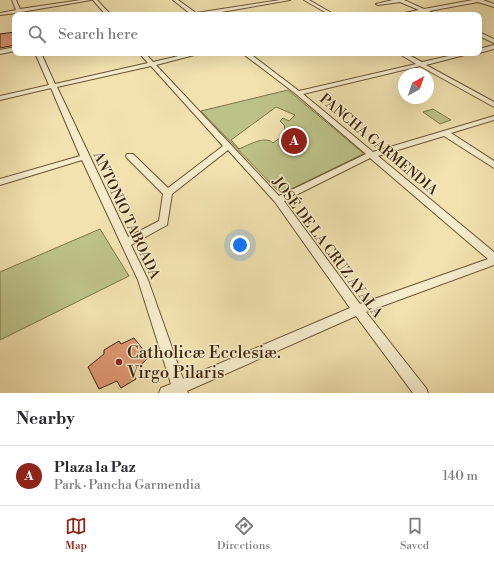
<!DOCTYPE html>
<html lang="en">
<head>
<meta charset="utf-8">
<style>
  body { margin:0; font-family:"Libre Bodoni",serif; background:#f2f2f3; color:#2b2b33 }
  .compass { position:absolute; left:398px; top:68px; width:36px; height:36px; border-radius:50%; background:#fff; box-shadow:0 4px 16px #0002; rotate:40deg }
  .you { position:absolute; left:240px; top:245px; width:14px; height:14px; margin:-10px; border:3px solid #fff; border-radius:50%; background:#1a73e8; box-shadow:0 0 0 6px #1a73e833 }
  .badge { display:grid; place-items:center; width:26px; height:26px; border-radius:50%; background:#8f2418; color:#fff; font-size:13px; font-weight:700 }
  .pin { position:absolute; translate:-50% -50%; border:2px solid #fff; box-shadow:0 1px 4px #0006 }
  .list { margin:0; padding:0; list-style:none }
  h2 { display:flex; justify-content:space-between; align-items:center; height:52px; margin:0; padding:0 16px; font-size:17px }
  h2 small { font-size:13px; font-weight:400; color:#7c7c81 }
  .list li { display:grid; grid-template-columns:26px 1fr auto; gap:12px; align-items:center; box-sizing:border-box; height:60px; padding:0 16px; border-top:1px solid #e1e1e2 }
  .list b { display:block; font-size:15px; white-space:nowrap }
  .list p { margin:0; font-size:13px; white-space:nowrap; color:#7c7c81 }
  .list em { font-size:13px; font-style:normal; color:#7c7c81 }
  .icon { flex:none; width:22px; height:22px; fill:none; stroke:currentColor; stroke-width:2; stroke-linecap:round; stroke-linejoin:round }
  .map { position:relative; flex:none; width:494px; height:393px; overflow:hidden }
  .search { position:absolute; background:#fff; box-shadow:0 4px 16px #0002; left:12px; right:12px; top:12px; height:44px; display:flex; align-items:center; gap:10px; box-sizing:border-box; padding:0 14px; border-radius:8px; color:#7c7c81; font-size:15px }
  .sheet { height:112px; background:#fff }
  nav { display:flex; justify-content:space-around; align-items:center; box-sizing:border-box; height:56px; border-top:1px solid #e1e1e2; background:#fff; font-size:11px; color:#7c7c81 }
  nav a { display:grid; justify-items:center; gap:2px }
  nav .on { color:#8f2418 }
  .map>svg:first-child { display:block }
  .green { fill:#bdc289; stroke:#7e744c; fill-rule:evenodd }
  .building { fill:#e19a76; stroke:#3f250e }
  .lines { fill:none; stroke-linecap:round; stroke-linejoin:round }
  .minor-casing { stroke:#6c5436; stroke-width:2 }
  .minor { fill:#f6eccc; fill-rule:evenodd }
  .poi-dot { fill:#8f2418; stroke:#f6eccc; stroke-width:1.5 }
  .labels { text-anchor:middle; stroke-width:3; stroke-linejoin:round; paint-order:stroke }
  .street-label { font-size:14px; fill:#3f250e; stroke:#f6eccc }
  .near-poi-label { font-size:17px; fill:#3f250e; stroke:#f6eccc; text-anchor:start }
</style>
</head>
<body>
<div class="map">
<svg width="494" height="393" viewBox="0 0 494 393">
  <rect width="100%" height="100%" fill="#f1e2b0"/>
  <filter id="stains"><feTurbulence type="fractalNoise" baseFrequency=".005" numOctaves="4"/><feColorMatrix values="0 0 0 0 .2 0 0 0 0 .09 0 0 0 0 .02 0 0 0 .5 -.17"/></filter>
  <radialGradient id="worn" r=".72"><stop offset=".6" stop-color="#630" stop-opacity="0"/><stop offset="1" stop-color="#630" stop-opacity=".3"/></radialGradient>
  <g class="green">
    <path d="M 288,90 L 363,153 L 363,154 L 283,193 L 279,192 L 201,111 ZM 276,107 L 295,115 L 289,121 L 283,118 L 280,121 L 284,125 L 285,130 L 291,130 L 273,143 C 265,135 249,145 239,149 L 231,140 Z"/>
    <path d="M 433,109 L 451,120 L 440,124 L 423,112 Z"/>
    <path d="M 100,229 L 129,276 L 0,340 L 0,272 Z"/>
  </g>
  <g class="building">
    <path d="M 15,32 L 15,45 L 0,48 L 0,34 Z"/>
    <path d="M 134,338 L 149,357 L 132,373 L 136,379 L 121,388 L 117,381 L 99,389 L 88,367 L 104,354 L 104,350 L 119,341 L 121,344 Z"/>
  </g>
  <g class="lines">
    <g class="minor-casing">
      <g id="minor">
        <path d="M 12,0 L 16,0 L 20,9 L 81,0 L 91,0 L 21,12 L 22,15 L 18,15 L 17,13 L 0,15 L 0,13 L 16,10 Z"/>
        <path d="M 93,0 L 97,0 L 111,15 L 106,15 Z"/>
        <path d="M 173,0 L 178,0 L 196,13 L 280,0 L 290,0 L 204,15 L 192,15 Z"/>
        <path d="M 304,0 L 309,0 L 335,15 L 330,15 Z"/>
        <path d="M 393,0 L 404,0 L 424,9 L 473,0 L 483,0 L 494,4 L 494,7 L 478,2 L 429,11 L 437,15 C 432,15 426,12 421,12 C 412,13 403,15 394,15 L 419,10 L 400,2 L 378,5 L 376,4 Z"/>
        <path d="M 479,32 L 494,39 L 494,43 L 479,36 Z"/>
        <path d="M 494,45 L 494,49 L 479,53 L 479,49 Z"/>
        <path d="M 15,47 L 15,51 L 0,54 L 0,50 Z"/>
        <path d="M 35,53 L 41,53 L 55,84 L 148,63 L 139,53 L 145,53 L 153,62 L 191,53 L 202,53 L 156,65 L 279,196 L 366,154 L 296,94 L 242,53 L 249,53 L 299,91 L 416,64 L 398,53 L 405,53 L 422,62 L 462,53 L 472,53 L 426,65 L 494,102 L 494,107 L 420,66 L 303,94 L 373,152 L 494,116 L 494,120 L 451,133 L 494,161 L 494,168 L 444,136 L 378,156 L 494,252 L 494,265 L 366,312 L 426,388 L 428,393 L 413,393 L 356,316 L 187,391 L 188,393 L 159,393 L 161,388 L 171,384 L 138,280 L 82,160 L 0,185 L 0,179 L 80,156 L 51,88 L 0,100 L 0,96 L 49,85 ZM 151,66 L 223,146 L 168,188 L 133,154 L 127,154 L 126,156 L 127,158 L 163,194 L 159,221 L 128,237 L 57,87 ZM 228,150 L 275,202 L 350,308 L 183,379 L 148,280 L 131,245 L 167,225 L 172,194 ZM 370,158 L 488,259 L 360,304 L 284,201 Z"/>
      </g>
    </g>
    <use href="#minor" class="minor"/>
  </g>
  <circle class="poi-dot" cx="119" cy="362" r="4"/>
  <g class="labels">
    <g class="street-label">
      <text transform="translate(379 144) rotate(40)" y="5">PANCHA GARMENDIA</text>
      <text transform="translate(127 215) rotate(65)" y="5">ANTONIO TABOADA</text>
      <text transform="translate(328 247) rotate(53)" y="5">JOSÉ DE LA CRUZ AYALA</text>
    </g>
    <g class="near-poi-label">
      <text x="127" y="358">Catholicæ Ecclesiæ.<tspan x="127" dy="20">Virgo Pilaris</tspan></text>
    </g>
  </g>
  <rect width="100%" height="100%" filter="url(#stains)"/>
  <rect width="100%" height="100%" fill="url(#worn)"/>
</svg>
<svg class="compass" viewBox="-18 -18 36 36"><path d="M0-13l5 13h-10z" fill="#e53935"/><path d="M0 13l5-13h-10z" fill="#7c7c81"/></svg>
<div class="you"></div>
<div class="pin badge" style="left:294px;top:141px">A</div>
<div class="search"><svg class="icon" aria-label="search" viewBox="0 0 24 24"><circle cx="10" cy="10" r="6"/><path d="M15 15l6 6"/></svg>Search here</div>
</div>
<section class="sheet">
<h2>Nearby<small></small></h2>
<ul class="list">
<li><span class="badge">A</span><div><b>Plaza la Paz</b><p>Park · Pancha Garmendia</p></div><em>140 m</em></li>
</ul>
</section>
<nav>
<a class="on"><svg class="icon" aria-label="map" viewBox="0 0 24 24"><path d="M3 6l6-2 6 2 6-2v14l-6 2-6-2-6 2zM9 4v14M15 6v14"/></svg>Map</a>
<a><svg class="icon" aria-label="directions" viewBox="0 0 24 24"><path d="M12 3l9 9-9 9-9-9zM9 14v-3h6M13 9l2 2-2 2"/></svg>Directions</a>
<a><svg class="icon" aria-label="saved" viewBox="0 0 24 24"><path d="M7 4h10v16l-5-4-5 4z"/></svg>Saved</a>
</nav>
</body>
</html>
